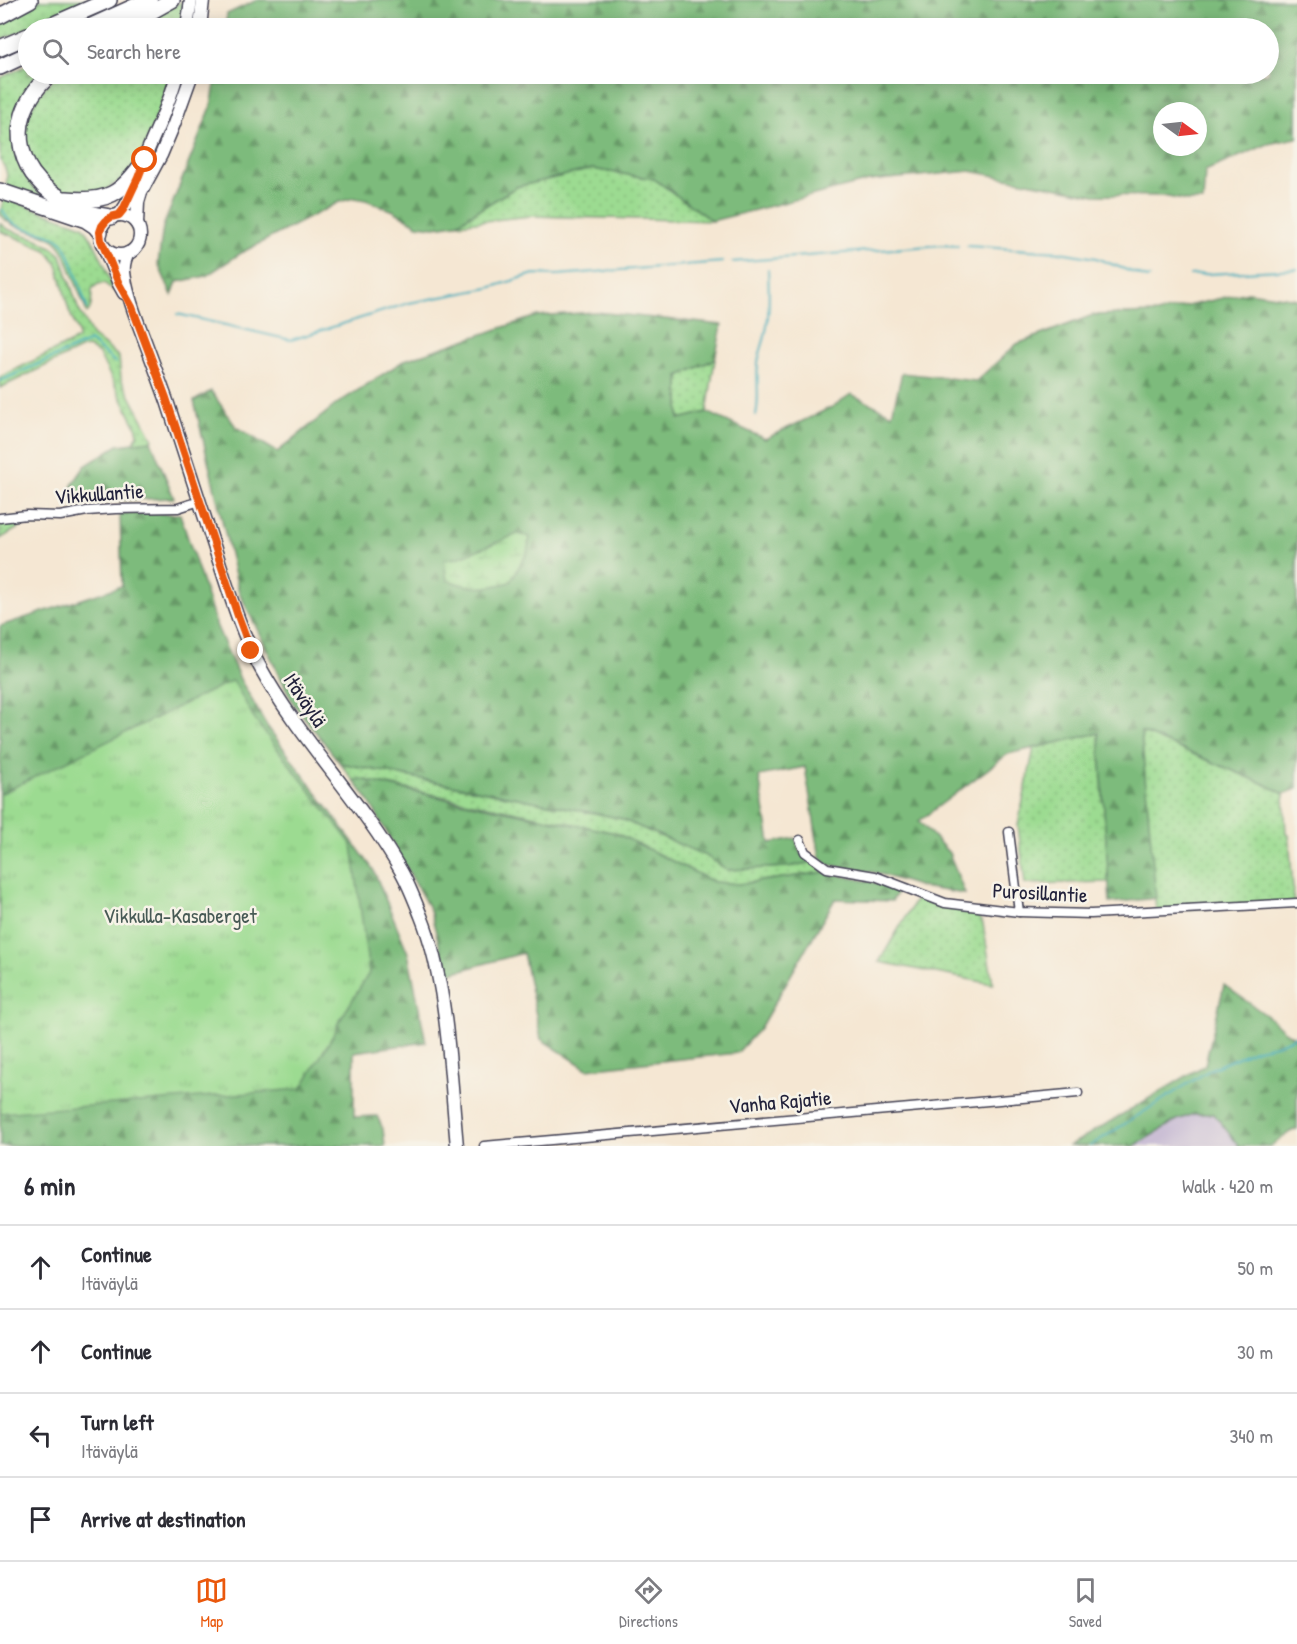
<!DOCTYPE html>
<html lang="en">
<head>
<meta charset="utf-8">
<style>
  body { margin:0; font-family:"Patrick Hand",sans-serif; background:#f7f7f7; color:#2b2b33 }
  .compass { position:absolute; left:1153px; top:102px; width:54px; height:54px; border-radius:50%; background:#fff; box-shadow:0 3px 15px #0003; rotate:105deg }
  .stop { position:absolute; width:18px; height:18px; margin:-14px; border:4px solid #ea580c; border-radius:50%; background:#fff }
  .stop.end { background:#ea580c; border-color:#fff; box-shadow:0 2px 6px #0008 }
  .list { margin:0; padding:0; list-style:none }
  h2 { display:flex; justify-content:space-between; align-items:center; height:78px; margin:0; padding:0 24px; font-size:26px }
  h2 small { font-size:20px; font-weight:400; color:#7c7c81 }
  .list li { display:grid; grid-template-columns:39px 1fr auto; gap:18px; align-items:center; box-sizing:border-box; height:84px; padding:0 24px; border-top:2px solid #e1e1e2 }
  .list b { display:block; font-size:22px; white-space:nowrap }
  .list p { margin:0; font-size:20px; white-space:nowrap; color:#7c7c81 }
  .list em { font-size:20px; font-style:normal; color:#7c7c81 }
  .icon { flex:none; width:33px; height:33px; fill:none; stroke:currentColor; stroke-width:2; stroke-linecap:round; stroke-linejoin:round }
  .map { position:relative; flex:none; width:1297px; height:1146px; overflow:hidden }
  .search { position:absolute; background:#fff; box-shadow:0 3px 15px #0003; left:18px; right:18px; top:18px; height:66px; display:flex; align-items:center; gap:15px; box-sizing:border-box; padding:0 21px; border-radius:33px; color:#7c7c81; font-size:22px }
  .sheet { height:414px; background:#fff }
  nav { display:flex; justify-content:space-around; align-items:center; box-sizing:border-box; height:84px; border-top:2px solid #e1e1e2; background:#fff; font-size:16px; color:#7c7c81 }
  nav a { display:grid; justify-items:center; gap:3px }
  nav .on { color:#ea580c }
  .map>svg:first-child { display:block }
  .industrial { fill:#cbbfd5 }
  .grass { fill:url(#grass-dots); stroke:#5f7e66; stroke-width:1.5 }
  .forest { fill:url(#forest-firs); stroke:#506e5b; stroke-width:1.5; fill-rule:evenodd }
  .wetland { fill:url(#wetland-marsh); stroke:#5f7e66; stroke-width:1.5 }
  .park { fill:url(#park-tufts); stroke:#5f7e66; stroke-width:1.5 }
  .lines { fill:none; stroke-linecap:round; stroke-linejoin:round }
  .stream { stroke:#3eacbc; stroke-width:2 }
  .street-casing { stroke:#424052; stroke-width:11 }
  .secondary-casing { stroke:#424052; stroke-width:15 }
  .primary-casing { stroke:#424052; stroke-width:15 }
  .highway-casing { stroke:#424052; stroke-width:18 }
  .street { stroke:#fff; stroke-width:8 }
  .secondary { stroke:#fff; stroke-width:12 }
  .primary { stroke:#fff; stroke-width:12 }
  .highway { stroke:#fff; stroke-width:15 }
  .route { stroke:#ea580c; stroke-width:8 }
  .labels { text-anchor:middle; stroke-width:5; stroke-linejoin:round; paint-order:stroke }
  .street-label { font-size:21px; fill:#22223b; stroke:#f7f3e8 }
  .park-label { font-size:21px; fill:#475a55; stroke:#f7f3e8 }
</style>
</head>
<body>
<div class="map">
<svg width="1297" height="1146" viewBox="0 0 1297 1146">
  <defs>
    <pattern id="grass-dots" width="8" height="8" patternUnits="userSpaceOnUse" patternTransform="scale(1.5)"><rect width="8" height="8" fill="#9cdb91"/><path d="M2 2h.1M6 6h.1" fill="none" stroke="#86bc7e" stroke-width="1.8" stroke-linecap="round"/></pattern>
    <pattern id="forest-firs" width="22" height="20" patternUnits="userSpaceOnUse" patternTransform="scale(1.5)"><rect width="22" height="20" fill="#7dbb7b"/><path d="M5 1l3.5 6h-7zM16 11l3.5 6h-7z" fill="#669866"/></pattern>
    <pattern id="wetland-marsh" width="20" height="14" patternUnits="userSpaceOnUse" patternTransform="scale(1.5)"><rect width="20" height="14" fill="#9cdb91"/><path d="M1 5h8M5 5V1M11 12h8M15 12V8" fill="none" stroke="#86bc7e"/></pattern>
    <pattern id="park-tufts" width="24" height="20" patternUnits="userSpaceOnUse" patternTransform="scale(1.5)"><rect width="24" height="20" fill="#9cdb91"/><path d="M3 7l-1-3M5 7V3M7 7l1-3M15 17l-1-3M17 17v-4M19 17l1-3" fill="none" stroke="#86bc7e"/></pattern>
  </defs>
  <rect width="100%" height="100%" fill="#f7f3e8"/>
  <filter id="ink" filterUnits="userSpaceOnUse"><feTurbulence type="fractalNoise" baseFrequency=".0167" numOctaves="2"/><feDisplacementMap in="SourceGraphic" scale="12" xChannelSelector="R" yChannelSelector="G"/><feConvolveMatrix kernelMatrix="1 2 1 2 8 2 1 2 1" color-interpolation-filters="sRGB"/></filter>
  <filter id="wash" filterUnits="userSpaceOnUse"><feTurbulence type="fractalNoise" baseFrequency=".008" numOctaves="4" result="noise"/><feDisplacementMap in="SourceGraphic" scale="24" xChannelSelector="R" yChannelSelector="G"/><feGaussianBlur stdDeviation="1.35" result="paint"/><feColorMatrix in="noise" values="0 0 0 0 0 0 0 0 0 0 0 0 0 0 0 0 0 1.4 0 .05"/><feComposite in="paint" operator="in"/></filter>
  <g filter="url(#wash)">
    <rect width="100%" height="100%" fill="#f5e7d3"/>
    <path class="industrial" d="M 1194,1114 L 1214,1114 L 1239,1146 L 1134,1146 L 1177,1120 Z"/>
    <g class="grass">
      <path d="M 40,0 L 88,0 L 53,19 L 0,40 L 0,22 Z"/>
      <path d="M 183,1 L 180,28 L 132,28 Z"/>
      <path d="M 28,65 L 28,74 L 45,74 C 36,88 24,102 17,117 C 5,140 22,182 44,196 C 50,200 58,202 65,205 L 6,186 C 8,175 7,169 0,160 L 0,78 Z"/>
      <path d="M 60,74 L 171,74 C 162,102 148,147 131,171 C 127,177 119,181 113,185 C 109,187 105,191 102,193 C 98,195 93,194 88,194 C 59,193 34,179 27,149 C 19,121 38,89 60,74 Z"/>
      <path d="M 592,169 L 654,179 L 712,221 L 531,216 L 456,224 L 516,187 Z"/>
      <path d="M 4,198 L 83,226 C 95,240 108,272 113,290 L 104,283 L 98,284 L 92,289 C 91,297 93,308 87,313 L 64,252 C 61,247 57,241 51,238 C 34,229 11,231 0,213 Z"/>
      <path d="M 0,223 L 7,229 L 37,239 L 53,248 L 61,255 L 78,308 L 92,335 L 119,357 L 121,379 L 153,439 L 151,441 L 133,444 L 138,434 L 137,429 L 99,354 L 88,347 L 82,348 L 0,388 L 0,377 L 78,339 L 78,332 L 69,311 L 57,264 L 51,256 L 46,250 L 0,231 Z"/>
      <path d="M 715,359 L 707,412 L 679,419 L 679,376 Z"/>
      <path d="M 35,518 L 0,539 L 0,521 Z"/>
      <path d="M 1141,732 L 1269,786 L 1284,794 L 1286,834 L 1289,835 L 1294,903 L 1156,911 Z"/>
      <path d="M 1099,733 L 1109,882 L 1025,884 L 1018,825 L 1034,748 Z"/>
      <path d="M 340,763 L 619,818 L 706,856 L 727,870 L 788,867 L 812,862 L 825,872 L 739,884 L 714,882 L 616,833 L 360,779 L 354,781 Z"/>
      <path d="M 918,896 L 946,907 L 975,911 L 983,924 L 993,984 L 879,962 Z"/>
    </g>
    <g class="forest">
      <path d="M 257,0 L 1297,0 L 1297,138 L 1268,144 L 1205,171 L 1203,201 L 1188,201 L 1163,196 L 1095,195 L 970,171 L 869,181 L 712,221 L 654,179 L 592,169 L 516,187 L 456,224 L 434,227 L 418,225 L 394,211 L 366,200 L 354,198 L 339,202 L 241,253 L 206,276 L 177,282 L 172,295 L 158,264 L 163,227 L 211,107 L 217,74 L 1268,74 L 1268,28 L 225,28 L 227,14 ZM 1162,111 L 1198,111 L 1198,147 L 1162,147 Z"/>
      <path d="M 1248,292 L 1297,299 L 1297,789 L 1284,794 L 1269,786 L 1141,732 L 1156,898 L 1110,903 L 1099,733 L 1008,754 L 919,821 L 949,853 L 965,894 L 921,887 L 877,873 L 829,865 L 820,858 L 805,767 L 759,776 L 770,843 L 795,838 L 801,853 L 812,862 L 788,867 L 727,870 L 706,856 L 619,818 L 340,763 L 293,703 L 239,592 L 194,401 L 211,391 L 236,427 L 277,452 L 338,403 L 405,360 L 537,316 L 596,312 L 722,325 L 715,359 L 679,376 L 679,419 L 707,412 L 765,439 L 832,407 L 851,394 L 892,414 L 902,373 L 976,381 L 1017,344 L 1093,315 L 1157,313 Z"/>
      <path d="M 151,441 L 174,498 L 68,502 L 72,485 L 85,466 L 118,445 Z"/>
      <path d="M 120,513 L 180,514 L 217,627 L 240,679 L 267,726 L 373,869 L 408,953 L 426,1042 L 354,1052 L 354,1117 L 377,1116 L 383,1129 L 385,1146 L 0,1146 L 0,626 L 122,586 Z"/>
      <path d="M 360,779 L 451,800 L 616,833 L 714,882 L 739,884 L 825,872 L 900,888 L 892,901 L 835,899 L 760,1028 L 737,1053 L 587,1069 L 541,1039 L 523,953 L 447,974 L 430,910 L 369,801 L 354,781 Z"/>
      <path d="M 1224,985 L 1273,1020 L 1283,1030 L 1297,1039 L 1297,1129 L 1290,1132 L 1271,1146 L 1239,1146 L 1214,1114 L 1194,1114 L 1177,1120 L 1134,1146 L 1069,1146 L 1205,1065 Z"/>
    </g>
    <path class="wetland" d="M 518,534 L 530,537 L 527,553 L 510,582 C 483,590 473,589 447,580 L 444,560 L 457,558 Z"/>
    <path class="park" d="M 233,680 L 255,720 L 352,845 L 369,973 L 337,1025 L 338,1027 L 301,1089 L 0,1113 L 0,794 Z"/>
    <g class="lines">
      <g class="stream">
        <path d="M 3,210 C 11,235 47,227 62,242 C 72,254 81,292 87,308"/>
        <path d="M 967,246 L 1060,252 L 1096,258 L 1147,278 L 1150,277"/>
        <path d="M 732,262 L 942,245 L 958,246"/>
        <path d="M 1190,275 L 1297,269"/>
        <path d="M 177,314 L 291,340 L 409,303 L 489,288 L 534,274 L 557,275 L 723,262"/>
        <path d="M 0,381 L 90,341 L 116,363"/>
        <path d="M 756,415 C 760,398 756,381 758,363 C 759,354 763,345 765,336 C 770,315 769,290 768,269"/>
        <path d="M 1090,1146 L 1211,1069 L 1257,1049 L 1276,1045 L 1293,1038 L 1297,1034"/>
      </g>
    </g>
  </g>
  <g filter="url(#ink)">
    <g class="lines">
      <g class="street-casing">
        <g id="street">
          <path d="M 0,518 L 27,515 L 60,516 L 87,511 L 115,509 L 178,508 L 200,501"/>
          <path d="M 1009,832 L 1019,912"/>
          <path d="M 800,840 L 805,852 L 827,868 L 875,876 L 945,903 L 1019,912 L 1091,914 L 1297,903"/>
          <path d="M 484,1146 L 1078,1093"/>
        </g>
      </g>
      <g class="secondary-casing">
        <g id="secondary">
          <path d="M 104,247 L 119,284 L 124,293"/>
          <path d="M 128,253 C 125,259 123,264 124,272 C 126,291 133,310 140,328 C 149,352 158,376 167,401 C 183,450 199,500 215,549 C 228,588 240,631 260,667 C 300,740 360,799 401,871 C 409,885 415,901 421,916 C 448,983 450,1074 457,1146"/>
        </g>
      </g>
      <g class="primary-casing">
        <g id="primary">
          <path d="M 187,28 L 191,0"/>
          <path d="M 200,28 L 203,0"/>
          <path d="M 119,215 C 132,200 137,179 144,160 C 155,131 170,104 177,74"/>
          <circle cx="120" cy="235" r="20"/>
          <path d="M 137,224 L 138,202 L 141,192 L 161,155 L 174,124 L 192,74"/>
        </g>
      </g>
      <g class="highway-casing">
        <g id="highway">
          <path d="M 0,16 L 30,0"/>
          <path d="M 45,28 L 109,0"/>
          <path d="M 87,28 L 149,0"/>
          <path d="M 122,28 L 172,0"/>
          <path d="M 0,48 L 28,36"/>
          <path d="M 0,67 L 28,54"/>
          <path d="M 52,74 C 39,83 28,99 23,115 C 16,137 22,163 38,180 C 45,189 54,194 64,200 C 71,205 79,210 88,213 C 96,215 104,216 111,217"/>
          <path d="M 0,191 L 86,220 L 95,226 L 100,232"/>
          <path d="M 66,199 C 108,203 121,194 145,160"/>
        </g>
      </g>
      <use href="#street" class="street"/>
      <use href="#secondary" class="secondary"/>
      <use href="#primary" class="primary"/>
      <use href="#highway" class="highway"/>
    </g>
  </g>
  <g class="lines" filter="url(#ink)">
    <path class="route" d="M 145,160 L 138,178 L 123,210 L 119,215 L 111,217 L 106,221 L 102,226 L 100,232 L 101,240 L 119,284 L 132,307 L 166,398 L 237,613 L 251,651"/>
  </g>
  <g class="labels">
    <g class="street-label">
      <text transform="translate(99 494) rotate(-4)" y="7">Vikkullantie</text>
      <text transform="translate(305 700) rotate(56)" y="7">Itäväylä</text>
      <text transform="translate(1040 893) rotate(3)" y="7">Purosillantie</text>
      <text transform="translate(780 1102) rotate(-5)" y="7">Vanha Rajatie</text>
    </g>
    <g class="park-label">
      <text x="180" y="923">Vikkulla-Kasaberget</text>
    </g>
  </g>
</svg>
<svg class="compass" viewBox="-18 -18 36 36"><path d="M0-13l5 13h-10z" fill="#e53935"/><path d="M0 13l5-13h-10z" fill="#7c7c81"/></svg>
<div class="stop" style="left:145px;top:160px"></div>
<div class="stop end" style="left:251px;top:651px"></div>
<div class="search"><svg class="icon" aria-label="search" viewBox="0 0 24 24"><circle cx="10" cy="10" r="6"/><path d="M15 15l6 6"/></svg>Search here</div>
</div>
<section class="sheet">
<h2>6 min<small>Walk · 420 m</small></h2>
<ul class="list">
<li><svg class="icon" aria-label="ahead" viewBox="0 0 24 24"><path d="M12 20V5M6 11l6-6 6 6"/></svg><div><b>Continue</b><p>Itäväylä</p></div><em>50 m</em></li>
<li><svg class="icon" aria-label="ahead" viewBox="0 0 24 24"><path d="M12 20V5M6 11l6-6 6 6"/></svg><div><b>Continue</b></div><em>30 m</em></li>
<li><svg class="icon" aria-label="left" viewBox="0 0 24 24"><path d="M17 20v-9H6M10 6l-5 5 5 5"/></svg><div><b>Turn left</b><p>Itäväylä</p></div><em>340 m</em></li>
<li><svg class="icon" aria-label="arrive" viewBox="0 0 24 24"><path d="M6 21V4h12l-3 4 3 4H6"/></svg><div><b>Arrive at destination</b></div></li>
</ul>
</section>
<nav>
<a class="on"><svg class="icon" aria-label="map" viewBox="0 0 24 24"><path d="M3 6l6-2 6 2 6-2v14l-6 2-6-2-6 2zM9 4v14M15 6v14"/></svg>Map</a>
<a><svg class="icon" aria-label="directions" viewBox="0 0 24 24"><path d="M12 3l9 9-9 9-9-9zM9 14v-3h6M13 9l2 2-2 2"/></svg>Directions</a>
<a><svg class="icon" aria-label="saved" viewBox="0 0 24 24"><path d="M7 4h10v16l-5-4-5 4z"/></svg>Saved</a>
</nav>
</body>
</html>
